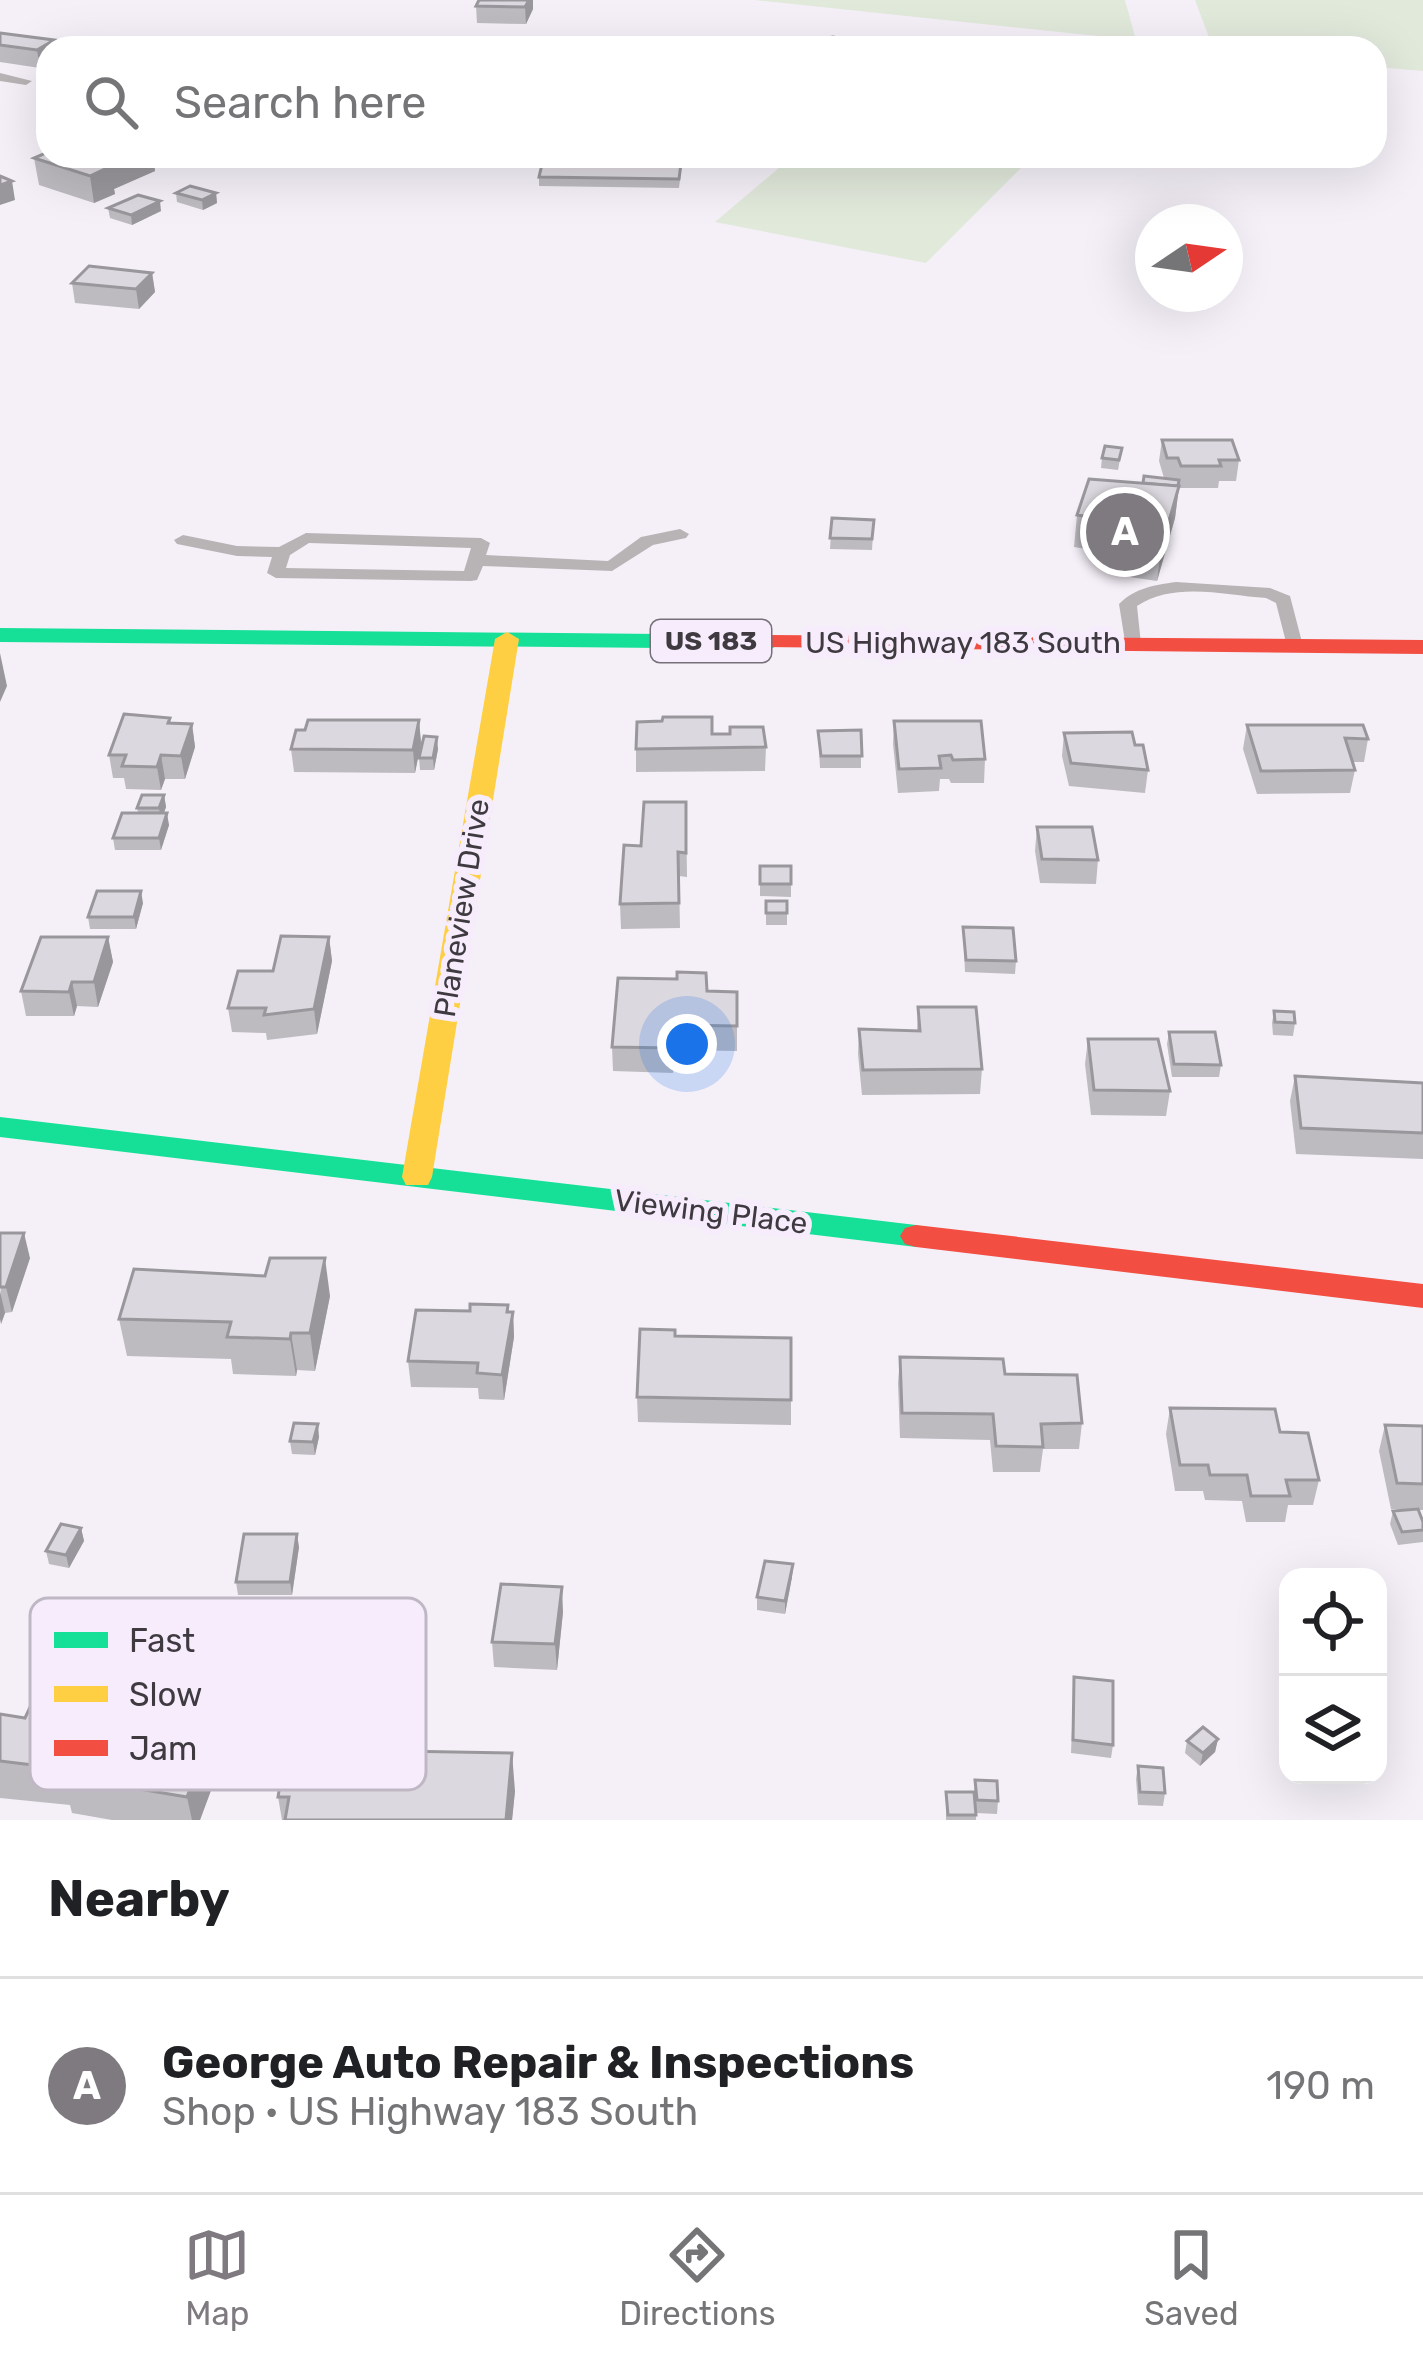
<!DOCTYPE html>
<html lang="en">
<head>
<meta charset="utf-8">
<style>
  body { margin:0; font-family:Rubik,sans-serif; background:#f6f6f6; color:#202124 }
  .controls { position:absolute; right:36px; bottom:36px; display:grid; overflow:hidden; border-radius:24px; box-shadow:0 12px 48px #0002 }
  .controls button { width:108px; height:108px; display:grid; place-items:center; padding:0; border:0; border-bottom:3px solid #e0e0e0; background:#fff; color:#202124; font:60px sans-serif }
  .compass { position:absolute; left:1135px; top:204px; width:108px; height:108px; border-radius:50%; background:#fff; box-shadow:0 12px 48px #0002; rotate:77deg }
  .you { position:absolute; left:687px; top:1044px; width:42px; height:42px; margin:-30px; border:9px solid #fff; border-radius:50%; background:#1a73e8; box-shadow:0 0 0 18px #1a73e833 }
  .badge { display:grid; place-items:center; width:78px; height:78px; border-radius:50%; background:#7e7a80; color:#fff; font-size:39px; font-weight:700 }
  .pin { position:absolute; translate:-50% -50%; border:6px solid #fff; box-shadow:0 3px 12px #0006 }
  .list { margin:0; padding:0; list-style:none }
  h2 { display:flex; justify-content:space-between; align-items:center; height:156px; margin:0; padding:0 48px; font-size:51px }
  h2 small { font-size:39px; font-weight:400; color:#757577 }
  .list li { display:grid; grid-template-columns:78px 1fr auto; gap:36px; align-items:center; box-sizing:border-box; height:216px; padding:0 48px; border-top:3px solid #e0e0e0 }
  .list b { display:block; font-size:45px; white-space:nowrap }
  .list p { margin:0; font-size:39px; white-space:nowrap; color:#757577 }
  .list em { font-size:39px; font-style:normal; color:#757577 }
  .icon { flex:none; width:66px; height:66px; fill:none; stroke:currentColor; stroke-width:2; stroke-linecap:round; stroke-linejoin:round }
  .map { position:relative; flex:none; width:1423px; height:1820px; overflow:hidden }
  .search { position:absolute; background:#fff; box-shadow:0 12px 48px #0002; left:36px; right:36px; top:36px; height:132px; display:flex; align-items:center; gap:30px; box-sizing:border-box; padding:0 42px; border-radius:36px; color:#757577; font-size:45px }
  .sheet { height:372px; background:#fff }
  nav { display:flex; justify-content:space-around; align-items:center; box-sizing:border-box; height:168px; border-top:3px solid #e0e0e0; background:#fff; font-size:33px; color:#757577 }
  nav a { display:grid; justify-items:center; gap:6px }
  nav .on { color:#7e7a80 }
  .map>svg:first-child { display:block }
  .green { fill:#e1e9db }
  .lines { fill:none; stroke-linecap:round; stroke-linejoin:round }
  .lane { fill:#b8b4b6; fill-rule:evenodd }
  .fast { fill:#16e098; fill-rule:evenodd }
  .slow { fill:#ffcf43; fill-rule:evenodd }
  .jam { fill:#f24e42; fill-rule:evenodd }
  .wall { fill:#bdbac0 }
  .shaded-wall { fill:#9a979c }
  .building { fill:#dcd8df; stroke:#9a979c; stroke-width:3 }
  .labels { text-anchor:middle; stroke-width:12; stroke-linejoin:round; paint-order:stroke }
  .shield { fill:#f6ecfc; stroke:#756f78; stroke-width:3 }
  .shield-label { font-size:27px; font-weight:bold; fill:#3e3a40 }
  .street-label { font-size:30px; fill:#3e3a40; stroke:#f6ecfc }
  .key { fill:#f6ecfc; stroke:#bfb7c4; stroke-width:3 }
  .key-label { font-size:33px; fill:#3e3a40 }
</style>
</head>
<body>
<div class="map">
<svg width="1423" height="1820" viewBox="0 0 1423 1820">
  <rect width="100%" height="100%" fill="#f5f0f8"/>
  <g class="green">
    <path d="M 754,0 L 1125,0 L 1136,40 Z"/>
    <path d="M 1195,0 L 1423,0 L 1423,71 L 1375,67 L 1375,48 L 1213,48 Z"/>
    <path d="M 793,156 L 1033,156 L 926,263 L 715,222 Z"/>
  </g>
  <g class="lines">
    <g class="lane">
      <path d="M 0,73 L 32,81 L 26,85 L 0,81 Z"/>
      <path d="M 680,529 L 689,534 L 686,538 L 653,545 L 612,571 L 483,566 L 477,580 L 471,581 L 276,578 L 267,573 L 272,557 L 237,556 L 177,544 L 174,540 L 183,535 L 237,546 L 279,547 L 306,533 L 481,538 L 490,543 L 486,555 L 608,561 L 641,537 ZM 309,543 L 471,548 L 464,571 L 286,568 L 290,555 Z"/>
      <path d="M 1176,582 L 1270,588 L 1290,596 L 1303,646 L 1300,650 L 1288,650 L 1276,603 L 1266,598 C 1225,595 1174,581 1137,606 L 1141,644 L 1132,649 L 1126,648 L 1119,604 C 1135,588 1154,585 1176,582 Z"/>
    </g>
    <g class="fast">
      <path d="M 0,628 L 771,635 L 783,642 L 771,649 L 0,642 Z"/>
      <path d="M 0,1117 L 916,1225 L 927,1228 L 932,1236 L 927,1244 L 916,1247 L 0,1137 Z"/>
    </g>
    <path class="slow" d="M 507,632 L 519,639 L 432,1177 L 428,1185 L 406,1185 L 402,1177 L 495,639 Z"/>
    <g class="jam">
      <path d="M 771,635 L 1423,640 L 1423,654 L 763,647 L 759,642 L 763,637 Z"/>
      <path d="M 916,1225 L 1423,1284 L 1423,1308 L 916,1247 L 905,1244 L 900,1236 L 905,1228 Z"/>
    </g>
  </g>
  <g class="wall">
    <path d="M 479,0 L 533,0 L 533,9 L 526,24 L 477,23 L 476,6 Z"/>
    <path d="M 0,33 L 54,40 L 55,48 L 48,48 L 40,68 L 0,62 Z"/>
    <path d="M 48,156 L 170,156 L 154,163 L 155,171 L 114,189 L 115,194 L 94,203 L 39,185 L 34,158 Z"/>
    <path d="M 683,156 L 679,188 L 539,186 L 539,177 Z"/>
    <path d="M 176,193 L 216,193 L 217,203 L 203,210 L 177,202 Z"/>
    <path d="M 108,208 L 161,211 L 132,225 L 110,218 Z"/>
    <path d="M 152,273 L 155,292 L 139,309 L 75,303 L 72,283 Z"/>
    <path d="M 1162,440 L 1239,460 L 1236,481 L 1219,481 L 1218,488 L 1179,488 L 1175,518 L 1157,581 L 1109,574 L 1112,553 L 1074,547 L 1077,515 L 1143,483 L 1164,478 L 1159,461 Z"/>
    <path d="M 1122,448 L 1118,470 L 1101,468 L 1102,458 Z"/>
    <path d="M 832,518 L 874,520 L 872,550 L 830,549 Z"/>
    <path d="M 170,718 L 171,723 L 192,724 L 195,747 L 185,779 L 165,779 L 161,790 L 126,789 L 124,778 L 113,778 L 109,755 Z"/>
    <path d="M 419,720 L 421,743 L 415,773 L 294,772 L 291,749 Z"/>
    <path d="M 662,721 L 766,747 L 765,771 L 636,772 L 636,749 Z"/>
    <path d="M 894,721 L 985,759 L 984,783 L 951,783 L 949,779 L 940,779 L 939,791 L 898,793 L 893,744 Z"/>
    <path d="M 1247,725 L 1368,739 L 1364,762 L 1352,762 L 1355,770 L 1350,793 L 1257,794 L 1243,749 Z"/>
    <path d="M 861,730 L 861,768 L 820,768 L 818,731 Z"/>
    <path d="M 1064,733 L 1135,745 L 1148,770 L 1145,793 L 1069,786 L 1062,756 Z"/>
    <path d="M 438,749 L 434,770 L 420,770 L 419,758 Z"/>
    <path d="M 164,795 L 166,807 L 164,813 L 169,825 L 161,850 L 115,850 L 113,838 L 138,813 L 137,808 Z"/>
    <path d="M 686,802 L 687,877 L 679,876 L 680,928 L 621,929 L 620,904 L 641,846 Z"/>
    <path d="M 1037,827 L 1098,860 L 1096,884 L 1040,883 L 1035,851 Z"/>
    <path d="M 760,866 L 791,866 L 791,897 L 760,896 Z"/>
    <rect x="766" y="901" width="21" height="24"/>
    <path d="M 143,903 L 136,929 L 90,929 L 88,917 Z"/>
    <path d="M 963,927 L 1016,961 L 1015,974 L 965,972 Z"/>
    <path d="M 108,937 L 113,962 L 98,1007 L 77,1006 L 74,1016 L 26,1016 L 21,991 Z"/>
    <path d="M 329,937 L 332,961 L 317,1034 L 267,1040 L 266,1033 L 232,1032 L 228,1008 L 273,971 Z"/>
    <path d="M 707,991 L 737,992 L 737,1051 L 675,1050 L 673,1073 L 613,1071 L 612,1047 Z"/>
    <path d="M 918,1007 L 982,1069 L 980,1094 L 862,1095 L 858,1054 L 859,1029 L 917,1031 Z"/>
    <path d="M 1274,1011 L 1295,1023 L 1293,1036 L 1273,1035 L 1272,1023 Z"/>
    <path d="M 1169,1032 L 1221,1065 L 1219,1077 L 1172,1077 L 1167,1044 Z"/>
    <path d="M 1088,1039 L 1170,1091 L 1166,1116 L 1091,1115 L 1085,1064 Z"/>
    <path d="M 1295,1076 L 1423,1083 L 1423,1159 L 1296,1154 L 1290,1101 Z"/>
    <path d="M 0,1233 L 30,1258 L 12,1312 L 5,1313 L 1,1324 Z"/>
    <path d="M 330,1296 L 315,1371 L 297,1370 L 296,1376 L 233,1374 L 231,1359 L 127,1356 L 119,1319 Z"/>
    <path d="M 513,1312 L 514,1337 L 504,1400 L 479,1399 L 478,1388 L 411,1387 L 408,1361 Z"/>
    <path d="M 900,1357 L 1005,1374 L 1082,1423 L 1079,1449 L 1043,1449 L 1040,1472 L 993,1472 L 990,1440 L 900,1438 L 898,1383 Z"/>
    <path d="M 637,1397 L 791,1400 L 791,1425 L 638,1422 Z"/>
    <path d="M 1170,1408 L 1280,1432 L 1319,1480 L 1313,1505 L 1288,1505 L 1285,1522 L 1246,1522 L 1242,1501 L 1205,1500 L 1203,1491 L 1175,1491 L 1166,1434 Z"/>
    <path d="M 1385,1425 L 1423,1426 L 1423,1510 L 1418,1510 L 1423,1522 L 1423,1542 L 1398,1545 L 1390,1524 L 1393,1511 L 1415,1509 L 1391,1509 L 1379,1451 Z"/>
    <path d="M 319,1437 L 315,1455 L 292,1454 L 290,1441 Z"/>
    <path d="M 81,1528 L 84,1541 L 69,1568 L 49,1564 L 46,1551 Z"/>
    <path d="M 299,1547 L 292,1595 L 238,1595 L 236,1582 Z"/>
    <path d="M 793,1564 L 792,1577 L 785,1614 L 757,1610 L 757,1597 Z"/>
    <path d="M 563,1612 L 557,1670 L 494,1667 L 492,1642 Z"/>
    <path d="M 193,1667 L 204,1719 L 223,1758 L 200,1820 L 112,1820 L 72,1813 L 70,1805 L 0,1798 L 0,1714 L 25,1718 L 113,1675 L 128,1678 Z"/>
    <path d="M 1074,1677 L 1113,1745 L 1111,1758 L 1071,1753 Z"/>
    <path d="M 1218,1739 L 1215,1752 L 1200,1766 L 1185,1753 L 1187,1741 Z"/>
    <path d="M 1138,1766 L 1165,1793 L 1163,1806 L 1138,1805 L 1136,1779 Z"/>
    <path d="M 975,1780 L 998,1801 L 997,1814 L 976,1813 L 976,1820 L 946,1820 L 946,1792 L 974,1798 Z"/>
    <path d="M 515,1791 L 512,1820 L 282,1820 L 278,1797 Z"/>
  </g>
  <g class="shaded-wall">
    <path d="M 529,0 L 533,0 L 533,9 L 526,24 L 525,7 Z"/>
    <path d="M 54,40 L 55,48 L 48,48 L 48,63 L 40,68 L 37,50 Z"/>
    <path d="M 123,156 L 170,156 L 154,163 L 155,171 L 114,189 L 115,194 L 94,203 L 90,176 L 104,164 Z"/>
    <path d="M 12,181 L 15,200 L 0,205 L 0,185 Z"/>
    <path d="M 216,193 L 217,203 L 203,210 L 202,200 Z"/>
    <path d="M 160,201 L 161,211 L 132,225 L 131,215 Z"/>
    <path d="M 152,273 L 155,292 L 139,309 L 136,289 Z"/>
    <path d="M 1179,486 L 1175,518 L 1157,581 L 1161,549 Z"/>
    <path d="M 0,653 L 7,686 L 0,702 Z"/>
    <path d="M 419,720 L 421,743 L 415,773 L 413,750 Z"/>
    <path d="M 192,724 L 195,747 L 185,779 L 181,756 Z"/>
    <path d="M 437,737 L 438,749 L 434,770 L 433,758 Z"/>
    <path d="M 161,755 L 165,779 L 161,790 L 157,767 Z"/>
    <path d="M 164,795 L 166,807 L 161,820 L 159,808 Z"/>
    <path d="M 167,813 L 169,825 L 161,850 L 159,838 Z"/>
    <path d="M 141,891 L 143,903 L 136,929 L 134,917 Z"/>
    <path d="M 108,937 L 113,962 L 98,1007 L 94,982 Z"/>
    <path d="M 329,937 L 332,961 L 317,1034 L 314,1009 Z"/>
    <path d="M 72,982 L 77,1006 L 74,1016 L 69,992 Z"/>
    <path d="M 24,1233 L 30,1258 L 12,1312 L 6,1287 Z"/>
    <path d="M 325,1258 L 330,1296 L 315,1371 L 310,1333 Z"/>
    <path d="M 0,1291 L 5,1313 L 1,1324 L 0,1319 Z"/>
    <path d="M 508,1305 L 509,1331 L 513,1312 L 514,1337 L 504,1400 L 502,1375 Z"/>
    <path d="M 291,1333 L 297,1370 L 296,1376 L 290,1339 Z"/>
    <path d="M 318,1424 L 319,1437 L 315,1455 L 313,1442 Z"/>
    <path d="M 81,1528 L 84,1541 L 69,1568 L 66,1555 Z"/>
    <path d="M 297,1534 L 299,1547 L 292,1595 L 290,1582 Z"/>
    <path d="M 793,1564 L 792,1577 L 785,1614 L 785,1601 Z"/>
    <path d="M 562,1587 L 563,1612 L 557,1670 L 555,1644 Z"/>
    <path d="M 193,1667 L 208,1740 L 216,1720 L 223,1758 L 200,1820 L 192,1820 L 187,1797 L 180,1699 Z"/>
    <path d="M 1218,1739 L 1215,1752 L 1200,1766 L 1203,1753 Z"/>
    <path d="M 512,1753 L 515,1791 L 512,1820 L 506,1820 Z"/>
  </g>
  <g class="building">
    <path d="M 479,0 L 529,0 L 525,7 L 476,6 Z"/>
    <path d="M 0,33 L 54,40 L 37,50 L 0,45 Z"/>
    <path d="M 833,37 L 845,41 L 842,48 L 812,48 L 815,40 Z"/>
    <path d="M 48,152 L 48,156 L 123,156 L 104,164 L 111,166 L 90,176 L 34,158 Z"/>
    <path d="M 544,156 L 682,156 L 679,179 L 539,177 Z"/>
    <path d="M 0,176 L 12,181 L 0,185 Z"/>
    <path d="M 190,186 L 216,193 L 202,200 L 176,193 Z"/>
    <path d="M 138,195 L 160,201 L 131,215 L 108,208 Z"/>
    <path d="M 89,266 L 152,273 L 136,289 L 72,283 Z"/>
    <path d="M 1162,440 L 1232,440 L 1239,460 L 1219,460 L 1221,466 L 1181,466 L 1178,458 L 1167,458 Z"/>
    <path d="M 1105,446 L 1122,448 L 1119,460 L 1102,458 Z"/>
    <path d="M 1144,476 L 1179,480 L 1178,486 L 1143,483 Z"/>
    <path d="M 1089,479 L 1179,486 L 1161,549 L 1113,542 L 1119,521 L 1077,515 Z"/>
    <path d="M 832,518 L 874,520 L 872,539 L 830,538 Z"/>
    <path d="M 124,714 L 170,718 L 168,723 L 192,724 L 181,756 L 161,755 L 157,767 L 122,766 L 126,755 L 109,755 Z"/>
    <path d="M 663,717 L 712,717 L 712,734 L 730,734 L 730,727 L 763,727 L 766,747 L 636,749 L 637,722 L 662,721 Z"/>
    <path d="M 308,720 L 419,720 L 413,750 L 291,749 L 296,730 L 305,730 Z"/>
    <path d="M 894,721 L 981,721 L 985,759 L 953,760 L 951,755 L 939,756 L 941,768 L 899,769 Z"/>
    <path d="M 1247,725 L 1363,725 L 1368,739 L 1345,738 L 1355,770 L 1261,771 Z"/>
    <path d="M 861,730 L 862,756 L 821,756 L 818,731 Z"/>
    <path d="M 1132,732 L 1135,745 L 1143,745 L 1148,770 L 1071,763 L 1064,733 Z"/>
    <path d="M 424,736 L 437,737 L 433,758 L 419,758 Z"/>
    <path d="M 142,795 L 164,795 L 159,808 L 137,808 Z"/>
    <path d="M 644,802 L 686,802 L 686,853 L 678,852 L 679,903 L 620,904 L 624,845 L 641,846 Z"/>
    <path d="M 122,813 L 167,813 L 159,838 L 113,838 Z"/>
    <path d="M 1037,827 L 1092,827 L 1098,860 L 1042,859 Z"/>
    <rect x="760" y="866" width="31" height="18"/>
    <path d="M 97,891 L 141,891 L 134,917 L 88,917 Z"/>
    <rect x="766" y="901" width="21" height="12"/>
    <path d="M 963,927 L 1013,928 L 1016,961 L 966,960 Z"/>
    <path d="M 281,936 L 329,937 L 314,1009 L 264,1015 L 266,1008 L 228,1008 L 238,971 L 273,971 Z"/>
    <path d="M 41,937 L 108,937 L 94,982 L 72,982 L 69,992 L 21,991 Z"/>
    <path d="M 677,972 L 706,973 L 707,991 L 737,992 L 737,1026 L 675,1025 L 673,1048 L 612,1047 L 618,978 L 677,979 Z"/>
    <path d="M 918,1007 L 976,1007 L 982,1069 L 863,1070 L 859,1029 L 920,1031 Z"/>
    <path d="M 1274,1011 L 1294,1012 L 1295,1023 L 1275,1022 Z"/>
    <path d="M 1169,1032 L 1215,1032 L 1221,1065 L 1174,1064 Z"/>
    <path d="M 1088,1039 L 1158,1039 L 1170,1091 L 1094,1090 Z"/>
    <path d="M 1295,1076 L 1423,1083 L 1423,1133 L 1301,1128 Z"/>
    <path d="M 0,1233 L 24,1233 L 6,1287 L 0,1287 Z"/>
    <path d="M 270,1258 L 325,1258 L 310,1333 L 291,1333 L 290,1339 L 227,1337 L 231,1322 L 119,1319 L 134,1269 L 265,1276 Z"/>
    <path d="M 470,1304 L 508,1305 L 507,1312 L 513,1312 L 502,1375 L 477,1373 L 478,1363 L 408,1361 L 416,1310 L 470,1311 Z"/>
    <path d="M 640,1329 L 675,1330 L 675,1336 L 791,1338 L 791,1400 L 637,1397 Z"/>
    <path d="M 900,1357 L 1003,1359 L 1005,1374 L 1077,1375 L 1082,1423 L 1041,1424 L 1043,1447 L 996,1446 L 993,1414 L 902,1413 Z"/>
    <path d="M 1170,1408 L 1275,1409 L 1280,1432 L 1308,1433 L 1319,1480 L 1286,1480 L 1290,1496 L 1251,1496 L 1247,1475 L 1210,1475 L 1208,1465 L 1180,1465 Z"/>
    <path d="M 294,1423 L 318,1424 L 313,1442 L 290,1441 Z"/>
    <path d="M 1385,1425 L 1423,1426 L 1423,1484 L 1397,1483 Z"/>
    <path d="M 1418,1509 L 1423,1522 L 1423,1530 L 1402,1532 L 1393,1511 Z"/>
    <path d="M 61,1524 L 81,1528 L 66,1555 L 46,1551 Z"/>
    <path d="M 244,1534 L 297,1534 L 290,1582 L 236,1582 Z"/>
    <path d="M 765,1561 L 793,1564 L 785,1601 L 757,1597 Z"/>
    <path d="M 501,1584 L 562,1587 L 555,1644 L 492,1642 Z"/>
    <path d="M 53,1658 L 112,1668 L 108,1674 L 128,1678 L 136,1658 L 193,1667 L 180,1699 L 200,1702 L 195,1717 L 216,1720 L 187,1797 L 62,1776 L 66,1769 L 0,1761 L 0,1714 L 25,1718 Z"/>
    <path d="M 1074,1677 L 1113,1681 L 1113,1745 L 1073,1740 Z"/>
    <path d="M 1203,1727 L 1218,1739 L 1203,1753 L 1187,1741 Z"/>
    <path d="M 286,1749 L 512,1753 L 506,1820 L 285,1820 L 289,1797 L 278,1797 Z"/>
    <path d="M 1138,1766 L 1163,1768 L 1165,1793 L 1140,1792 Z"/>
    <path d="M 975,1780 L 997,1781 L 998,1801 L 977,1800 Z"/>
    <path d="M 946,1792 L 974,1792 L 976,1815 L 948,1815 Z"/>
  </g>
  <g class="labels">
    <rect class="shield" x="651" y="620" width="120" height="42" rx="9"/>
    <g class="shield-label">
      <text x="711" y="650">US 183</text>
    </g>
    <g class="street-label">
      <text x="963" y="653">US Highway 183 South</text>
      <text transform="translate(462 908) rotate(-81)" y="10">Planeview Drive</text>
      <text transform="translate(711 1212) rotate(7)" y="10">Viewing Place</text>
    </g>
  </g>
  <rect x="30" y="1598" width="396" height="192" rx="18" class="key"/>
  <rect x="54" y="1632" width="54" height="16" fill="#16e098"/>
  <rect x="54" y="1686" width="54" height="16" fill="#ffcf43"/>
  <rect x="54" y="1740" width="54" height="16" fill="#f24e42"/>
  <g class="key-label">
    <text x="129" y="1652">Fast</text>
    <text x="129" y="1706">Slow</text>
    <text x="129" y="1760">Jam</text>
  </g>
</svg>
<div class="controls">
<button><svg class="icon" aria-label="locate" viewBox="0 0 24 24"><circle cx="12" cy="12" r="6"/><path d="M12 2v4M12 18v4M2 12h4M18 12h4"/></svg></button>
<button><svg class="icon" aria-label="layers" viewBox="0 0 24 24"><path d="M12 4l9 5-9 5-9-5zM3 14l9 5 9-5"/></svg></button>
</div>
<svg class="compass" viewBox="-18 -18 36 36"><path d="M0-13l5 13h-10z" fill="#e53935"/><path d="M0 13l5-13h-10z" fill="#757577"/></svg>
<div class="you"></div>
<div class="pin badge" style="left:1125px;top:532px">A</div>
<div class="search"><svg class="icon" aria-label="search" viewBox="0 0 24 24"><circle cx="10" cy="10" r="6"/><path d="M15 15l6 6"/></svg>Search here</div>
</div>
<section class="sheet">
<h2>Nearby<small></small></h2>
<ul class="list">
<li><span class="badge">A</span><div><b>George Auto Repair &amp; Inspections</b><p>Shop · US Highway 183 South</p></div><em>190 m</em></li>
</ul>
</section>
<nav>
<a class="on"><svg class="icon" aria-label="map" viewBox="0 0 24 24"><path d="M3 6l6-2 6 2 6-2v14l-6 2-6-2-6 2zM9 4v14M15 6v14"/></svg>Map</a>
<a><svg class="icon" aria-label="directions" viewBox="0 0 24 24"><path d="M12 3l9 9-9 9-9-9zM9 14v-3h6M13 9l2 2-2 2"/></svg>Directions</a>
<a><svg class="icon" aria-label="saved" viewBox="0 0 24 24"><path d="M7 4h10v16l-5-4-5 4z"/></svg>Saved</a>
</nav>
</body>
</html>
